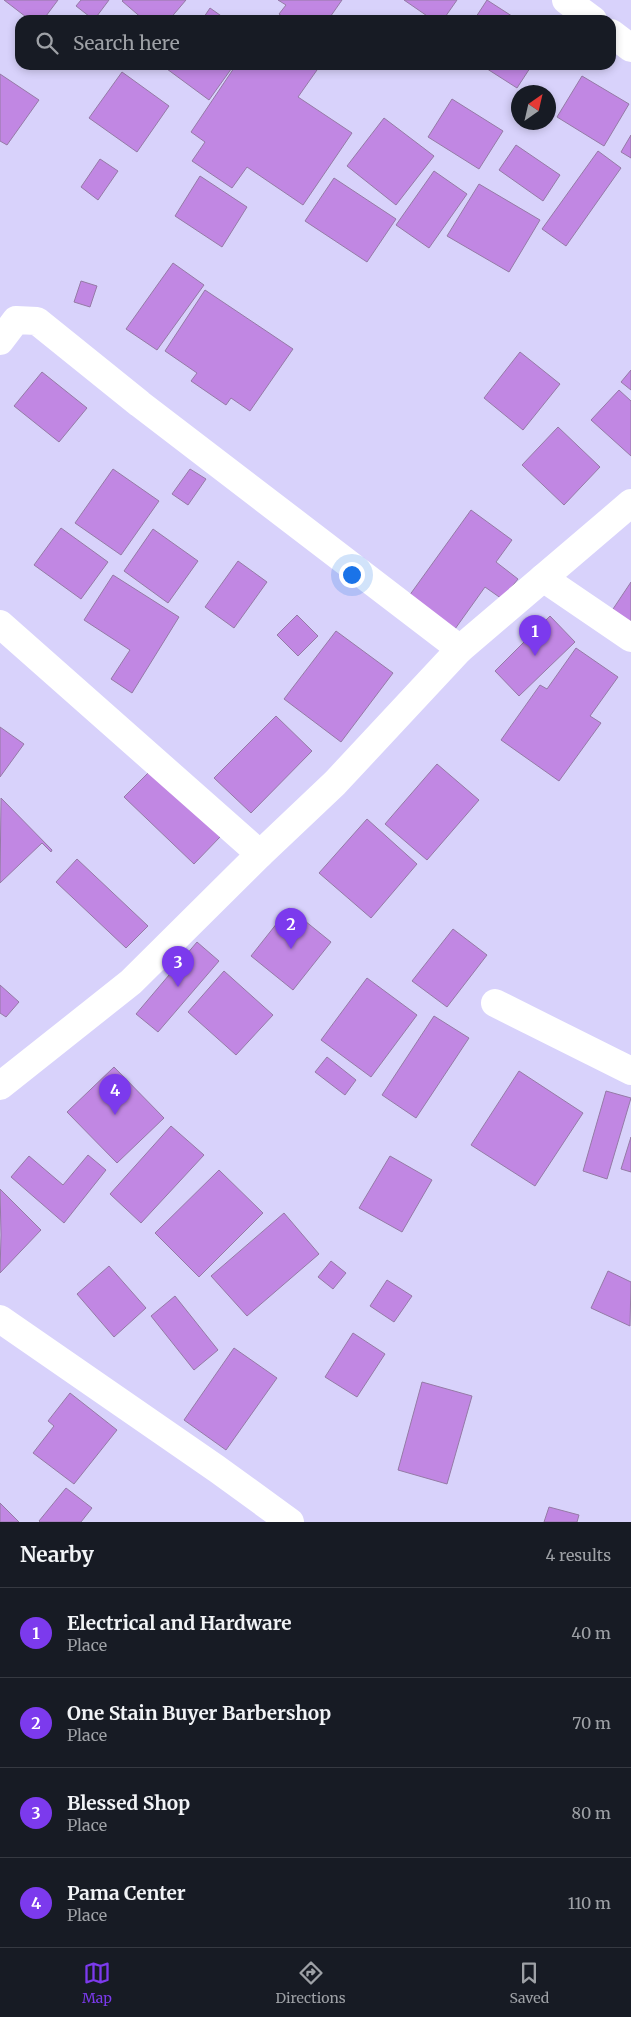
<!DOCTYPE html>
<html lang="en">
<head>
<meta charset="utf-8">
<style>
  body { margin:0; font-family:Merriweather,serif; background:#20242c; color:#f1f3f6 }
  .compass { position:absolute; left:511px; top:85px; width:45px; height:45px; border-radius:50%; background:#171b24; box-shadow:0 2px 8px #0003; rotate:34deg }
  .you { position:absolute; left:351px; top:574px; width:18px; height:18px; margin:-12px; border:4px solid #fff; border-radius:50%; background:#1a73e8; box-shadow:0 0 0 8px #1a73e833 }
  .badge { display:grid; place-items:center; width:32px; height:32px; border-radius:50%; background:#7c3aed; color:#fff; font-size:16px; font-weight:700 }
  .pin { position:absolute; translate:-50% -41px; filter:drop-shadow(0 1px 2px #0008) }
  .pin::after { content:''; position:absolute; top:26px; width:18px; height:15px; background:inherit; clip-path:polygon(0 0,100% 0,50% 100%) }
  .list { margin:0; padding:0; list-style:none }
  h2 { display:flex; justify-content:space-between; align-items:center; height:65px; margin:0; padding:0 20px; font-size:21px }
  h2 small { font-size:16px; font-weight:400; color:#9ea1a6 }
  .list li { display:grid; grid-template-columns:32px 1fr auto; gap:15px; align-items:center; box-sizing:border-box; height:90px; padding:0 20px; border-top:1px solid #363941 }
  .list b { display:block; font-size:19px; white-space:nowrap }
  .list p { margin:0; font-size:16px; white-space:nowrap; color:#9ea1a6 }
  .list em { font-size:16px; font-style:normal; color:#9ea1a6 }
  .icon { flex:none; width:28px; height:28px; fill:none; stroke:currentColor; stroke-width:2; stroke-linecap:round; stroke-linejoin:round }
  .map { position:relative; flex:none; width:631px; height:1522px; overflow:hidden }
  .search { position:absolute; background:#171b24; box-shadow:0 2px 8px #0003; left:15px; right:15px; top:15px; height:55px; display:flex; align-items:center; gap:12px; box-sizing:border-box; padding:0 18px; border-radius:15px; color:#9ea1a6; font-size:19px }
  .sheet { height:425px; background:#171b24 }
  nav { display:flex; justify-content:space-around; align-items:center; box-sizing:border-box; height:70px; border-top:1px solid #363941; background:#171b24; font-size:14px; color:#9ea1a6 }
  nav a { display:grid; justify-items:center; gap:2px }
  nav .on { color:#7c3aed }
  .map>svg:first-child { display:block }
  .building { fill:#c187e3; stroke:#957aa6 }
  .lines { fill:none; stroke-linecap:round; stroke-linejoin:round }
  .minor { stroke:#fff; stroke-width:28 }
</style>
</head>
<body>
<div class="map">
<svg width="631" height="1522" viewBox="0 0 631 1522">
  <rect width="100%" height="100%" fill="#d8d2fb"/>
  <g class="building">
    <path d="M 4,0 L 58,0 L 43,20 L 30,20 Z"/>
    <path d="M 81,0 L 109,0 L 94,20 L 76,6 Z"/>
    <path d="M 123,0 L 186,0 L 169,20 L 144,20 L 122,1 Z"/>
    <path d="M 278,0 L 342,0 L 328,20 L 287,20 L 279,14 L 286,5 Z"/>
    <path d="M 404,0 L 457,0 L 443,20 L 433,20 Z"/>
    <path d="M 487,0 L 518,20 L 474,20 Z"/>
    <path d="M 210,8 L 227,20 L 202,20 Z"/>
    <path d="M 170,65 L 234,65 L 209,100 L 167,69 Z"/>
    <path d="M 236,65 L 308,65 L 317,70 L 298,97 L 352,133 L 303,205 L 247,167 L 232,188 L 192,161 L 205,142 L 191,132 Z"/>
    <path d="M 481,65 L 532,65 L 517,88 Z"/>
    <path d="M 122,72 L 169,106 L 137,152 L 89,118 Z"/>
    <path d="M 0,74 L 39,100 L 7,145 L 0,141 Z"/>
    <path d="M 582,76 L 629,104 L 604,146 L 557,117 Z"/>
    <path d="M 452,99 L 503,131 L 479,169 L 428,137 Z"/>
    <path d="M 384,118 L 434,156 L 396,205 L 347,166 Z"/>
    <path d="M 631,135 L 631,158 L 621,152 Z"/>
    <path d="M 516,145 L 560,175 L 543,201 L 499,170 Z"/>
    <path d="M 598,151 L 621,168 L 566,246 L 542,229 Z"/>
    <path d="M 100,159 L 118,171 L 98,200 L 81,187 Z"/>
    <path d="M 434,171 L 467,194 L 429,248 L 396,225 Z"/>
    <path d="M 200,176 L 247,207 L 222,247 L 175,216 Z"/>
    <path d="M 334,178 L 396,219 L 367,262 L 305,221 Z"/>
    <path d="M 479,184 L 540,220 L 509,272 L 447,236 Z"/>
    <path d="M 173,263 L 204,285 L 157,350 L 126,329 Z"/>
    <path d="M 81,281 L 97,286 L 90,307 L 74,302 Z"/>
    <path d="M 205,290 L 293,349 L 250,411 L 231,398 L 226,405 L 191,381 L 197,373 L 165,351 Z"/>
    <path d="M 520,352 L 560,384 L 523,430 L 484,398 Z"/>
    <path d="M 631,370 L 631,390 L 621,382 Z"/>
    <path d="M 42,372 L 87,408 L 59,442 L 14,406 Z"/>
    <path d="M 619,390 L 631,401 L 631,456 L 591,420 Z"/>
    <path d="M 558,427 L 600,467 L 564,505 L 522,465 Z"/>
    <path d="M 113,469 L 159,501 L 121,555 L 75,523 Z"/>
    <path d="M 190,469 L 206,479 L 188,505 L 172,494 Z"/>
    <path d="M 471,510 L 512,540 L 496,562 L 518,579 L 502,599 L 485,587 L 455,629 L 409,596 Z"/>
    <path d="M 61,528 L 108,562 L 81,599 L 34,565 Z"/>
    <path d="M 153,529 L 198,561 L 168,603 L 124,571 Z"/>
    <path d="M 238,561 L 267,582 L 234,628 L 205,607 Z"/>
    <path d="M 113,575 L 179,617 L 132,693 L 111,679 L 130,650 L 84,620 Z"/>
    <path d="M 631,582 L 631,630 L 609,615 Z"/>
    <path d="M 297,615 L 318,636 L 298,656 L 277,635 Z"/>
    <path d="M 550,616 L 575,642 L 519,696 L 495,671 Z"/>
    <path d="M 336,631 L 393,673 L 341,742 L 284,699 Z"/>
    <path d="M 576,648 L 618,677 L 590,716 L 601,723 L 559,781 L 501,740 L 540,685 L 547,689 Z"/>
    <path d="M 276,716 L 312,751 L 251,813 L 214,778 Z"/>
    <path d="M 0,727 L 24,744 L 0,777 Z"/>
    <path d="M 437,764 L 479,800 L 427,860 L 385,824 Z"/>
    <path d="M 151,770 L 220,837 L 194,864 L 124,797 Z"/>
    <path d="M 1,798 L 52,850 L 51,852 L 42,843 L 0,883 Z"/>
    <path d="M 367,819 L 417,864 L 371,918 L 319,873 Z"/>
    <path d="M 77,859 L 148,926 L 126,948 L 56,882 Z"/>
    <path d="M 289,908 L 331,942 L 293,990 L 251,956 Z"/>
    <path d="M 453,929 L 487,955 L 447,1007 L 412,981 Z"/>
    <path d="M 197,942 L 219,961 L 158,1032 L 136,1014 Z"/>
    <path d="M 224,971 L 273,1015 L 236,1055 L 188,1012 Z"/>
    <path d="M 367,978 L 417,1015 L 371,1077 L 321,1040 Z"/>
    <path d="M 0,985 L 19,1002 L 6,1017 L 0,1013 Z"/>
    <path d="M 434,1016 L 469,1038 L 416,1118 L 382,1095 Z"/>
    <path d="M 327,1057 L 356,1080 L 345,1095 L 315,1072 Z"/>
    <path d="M 114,1067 L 164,1118 L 117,1163 L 67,1112 Z"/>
    <path d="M 519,1071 L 583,1113 L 535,1186 L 471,1145 Z"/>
    <path d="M 606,1091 L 631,1098 L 607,1179 L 583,1171 Z"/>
    <path d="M 171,1126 L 204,1155 L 141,1223 L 110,1194 Z"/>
    <path d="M 631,1137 L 631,1172 L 621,1169 Z"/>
    <path d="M 88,1155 L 106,1170 L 64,1223 L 11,1177 L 29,1156 L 63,1185 Z"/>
    <path d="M 390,1156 L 432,1180 L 402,1232 L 359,1208 Z"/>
    <path d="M 219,1170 L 263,1213 L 199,1277 L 155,1233 Z"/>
    <path d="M 0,1189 L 41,1230 L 0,1273 L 1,1235 Z"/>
    <path d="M 284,1213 L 319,1254 L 247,1316 L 211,1276 Z"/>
    <path d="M 331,1261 L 346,1273 L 333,1289 L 318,1277 Z"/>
    <path d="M 109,1266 L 146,1308 L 114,1337 L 77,1294 Z"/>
    <path d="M 608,1271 L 631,1282 L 630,1326 L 591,1308 Z"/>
    <path d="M 387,1280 L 412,1296 L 394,1322 L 370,1306 Z"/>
    <path d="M 175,1296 L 218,1350 L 194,1370 L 151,1316 Z"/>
    <path d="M 353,1333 L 385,1354 L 357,1397 L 325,1377 Z"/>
    <path d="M 234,1348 L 277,1378 L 226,1450 L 184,1420 Z"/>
    <path d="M 422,1382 L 472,1396 L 447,1484 L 398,1470 Z"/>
    <path d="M 70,1393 L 117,1430 L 74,1484 L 33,1453 L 54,1426 L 48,1421 Z"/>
    <path d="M 66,1488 L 92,1508 L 81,1522 L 40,1522 L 39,1521 Z"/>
    <path d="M 0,1503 L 19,1522 L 0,1522 Z"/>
    <path d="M 549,1507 L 579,1515 L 577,1522 L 544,1522 Z"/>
  </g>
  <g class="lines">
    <g class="minor">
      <path d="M 566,0 L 593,20"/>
      <path d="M 611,33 L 631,48"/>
      <path d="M 0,341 L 16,320 L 37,321 L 140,404 L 460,649"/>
      <path d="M 543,578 L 631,638"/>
      <path d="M 0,624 L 260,854"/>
      <path d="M 495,1003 L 631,1071"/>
      <path d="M 0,1086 L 131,982 L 260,854 L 335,783 L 460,649 L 631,503"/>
      <path d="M 0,1319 L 217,1469 L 290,1522"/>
    </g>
  </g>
</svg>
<svg class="compass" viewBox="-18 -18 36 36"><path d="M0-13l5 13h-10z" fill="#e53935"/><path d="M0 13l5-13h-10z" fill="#9ea1a6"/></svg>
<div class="you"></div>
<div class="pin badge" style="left:535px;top:656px">1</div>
<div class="pin badge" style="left:291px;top:949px">2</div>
<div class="pin badge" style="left:178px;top:987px">3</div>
<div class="pin badge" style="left:115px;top:1115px">4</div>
<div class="search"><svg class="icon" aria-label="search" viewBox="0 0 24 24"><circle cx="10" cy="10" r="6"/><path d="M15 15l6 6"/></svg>Search here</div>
</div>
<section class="sheet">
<h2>Nearby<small>4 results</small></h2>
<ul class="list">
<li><span class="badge">1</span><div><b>Electrical and Hardware</b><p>Place</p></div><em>40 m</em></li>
<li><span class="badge">2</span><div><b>One Stain Buyer Barbershop</b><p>Place</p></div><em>70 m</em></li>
<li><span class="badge">3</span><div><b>Blessed Shop</b><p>Place</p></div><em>80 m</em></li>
<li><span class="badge">4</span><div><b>Pama Center</b><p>Place</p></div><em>110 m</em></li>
</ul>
</section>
<nav>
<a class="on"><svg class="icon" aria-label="map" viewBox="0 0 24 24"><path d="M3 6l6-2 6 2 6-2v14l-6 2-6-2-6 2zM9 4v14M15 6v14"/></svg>Map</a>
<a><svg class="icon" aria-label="directions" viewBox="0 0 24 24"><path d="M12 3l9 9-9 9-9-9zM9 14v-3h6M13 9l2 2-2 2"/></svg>Directions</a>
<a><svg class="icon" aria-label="saved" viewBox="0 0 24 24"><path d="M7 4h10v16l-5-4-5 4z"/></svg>Saved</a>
</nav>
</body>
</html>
